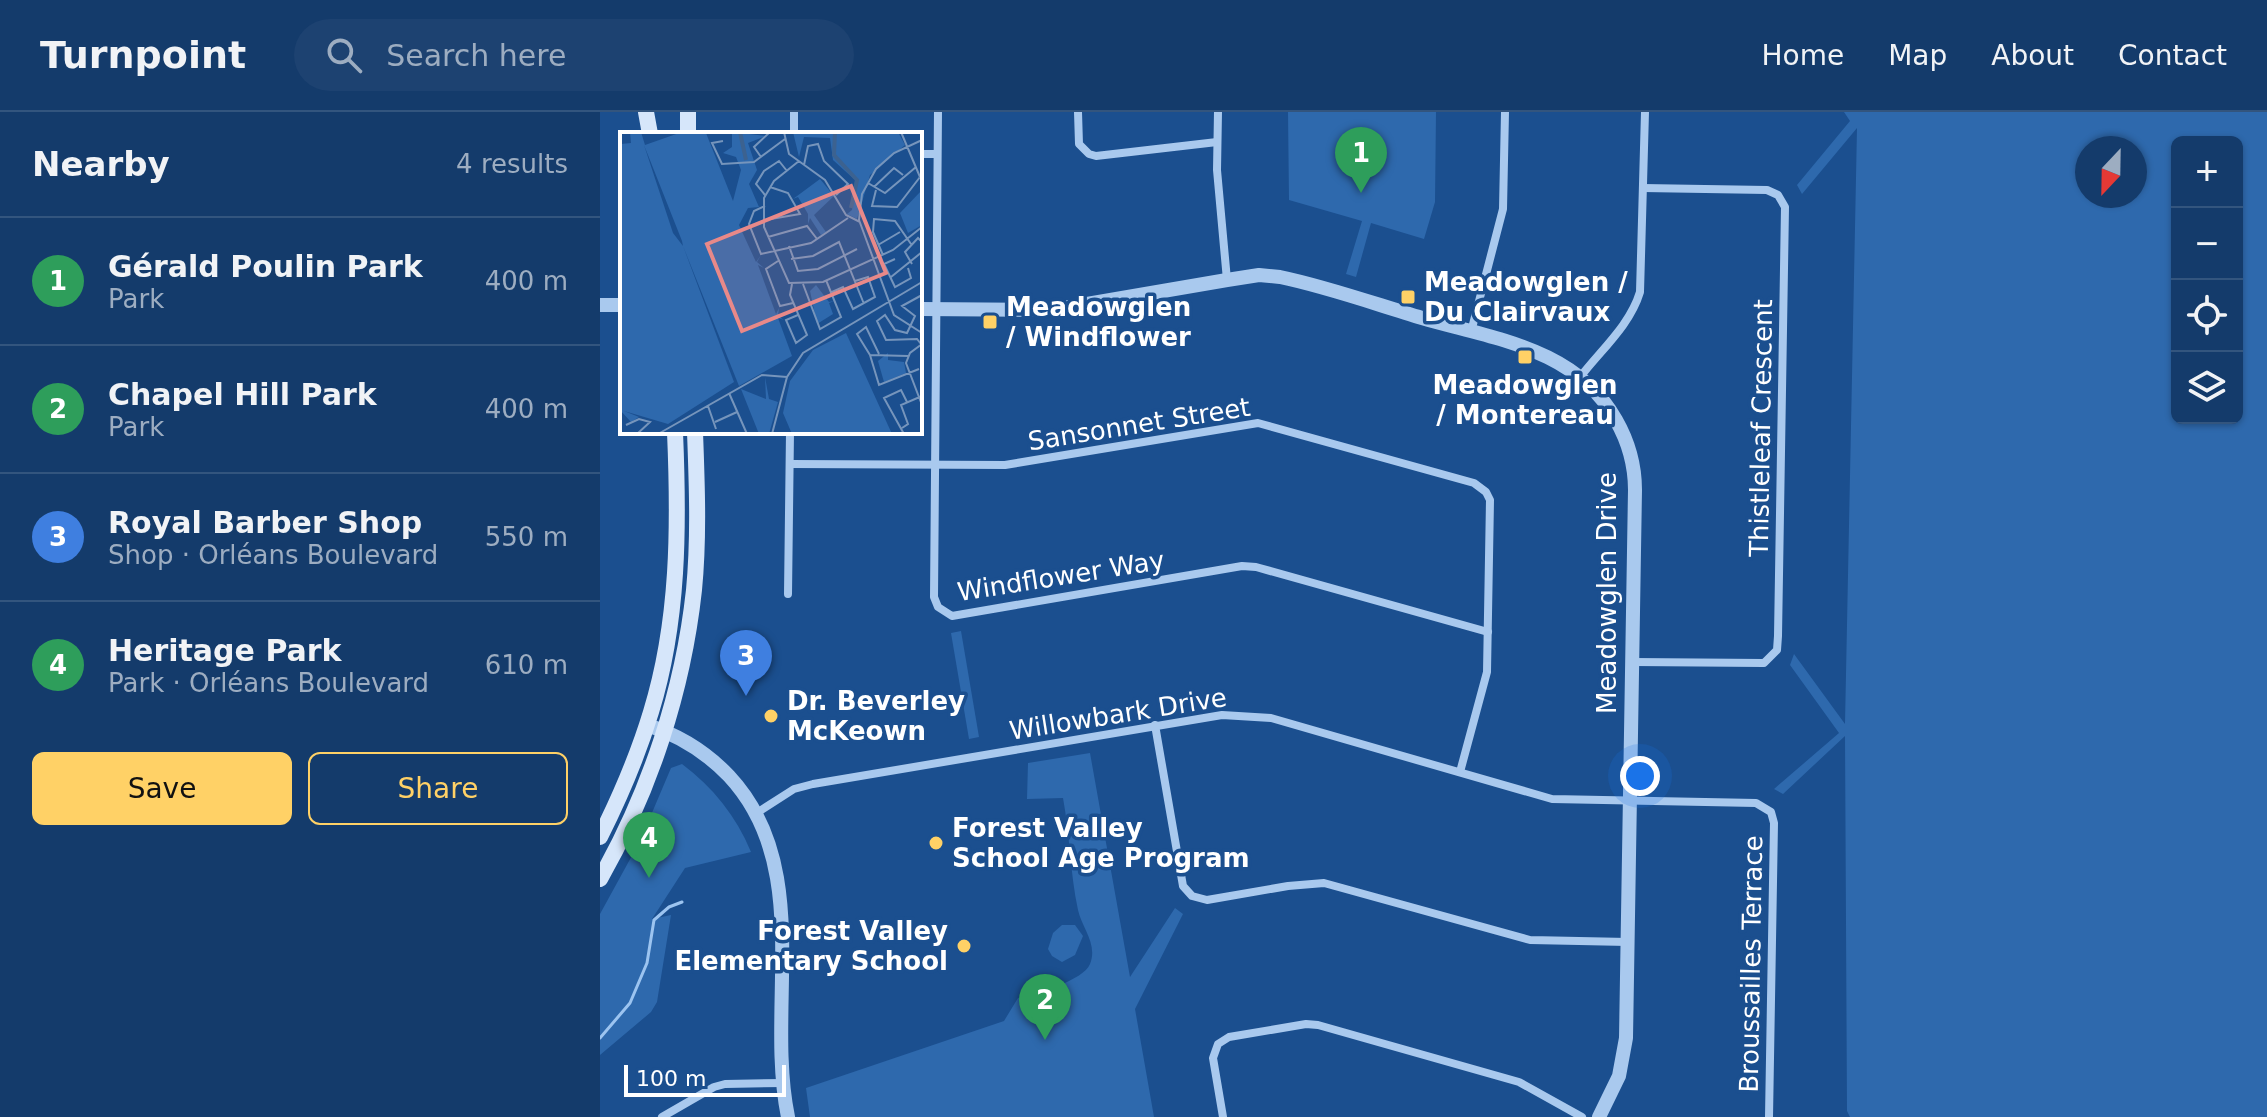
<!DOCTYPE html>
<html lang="en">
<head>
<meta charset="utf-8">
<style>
  body { margin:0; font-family:"DejaVu Sans",sans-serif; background:#1d4271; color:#f1f3f6 }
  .controls { position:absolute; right:24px; top:24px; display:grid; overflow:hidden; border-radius:12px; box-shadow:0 2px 6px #0004 }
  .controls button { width:72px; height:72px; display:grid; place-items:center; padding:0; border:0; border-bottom:2px solid #33557e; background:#143b6b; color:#f1f3f6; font:40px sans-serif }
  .compass { position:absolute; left:1475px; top:24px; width:72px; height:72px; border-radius:50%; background:#143b6b; box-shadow:0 2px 6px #0004; rotate:202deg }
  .scale { position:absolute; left:24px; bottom:20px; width:162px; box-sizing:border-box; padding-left:8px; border:4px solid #fff; border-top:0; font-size:22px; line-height:28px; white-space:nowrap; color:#fff; -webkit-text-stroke:6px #1b4f8f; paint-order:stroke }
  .you { position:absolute; left:1040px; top:664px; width:28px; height:28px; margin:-20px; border:6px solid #fff; border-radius:50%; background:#1a73e8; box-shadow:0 0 0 12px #1a73e833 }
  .badge { display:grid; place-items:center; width:52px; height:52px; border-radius:50%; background:#ffd166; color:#fff; font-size:26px; font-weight:700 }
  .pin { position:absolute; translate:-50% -66px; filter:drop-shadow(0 2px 4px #0008) }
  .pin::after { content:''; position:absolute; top:42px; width:28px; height:24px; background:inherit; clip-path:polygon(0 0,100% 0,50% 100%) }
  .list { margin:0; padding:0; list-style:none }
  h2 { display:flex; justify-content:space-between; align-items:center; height:104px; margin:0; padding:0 32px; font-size:34px }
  h2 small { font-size:26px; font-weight:400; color:#9dadc1 }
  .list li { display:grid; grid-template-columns:52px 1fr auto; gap:24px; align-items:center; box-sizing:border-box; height:128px; padding:0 32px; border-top:2px solid #33557e }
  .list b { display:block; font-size:30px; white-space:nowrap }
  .list p { margin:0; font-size:26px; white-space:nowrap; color:#9dadc1 }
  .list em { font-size:26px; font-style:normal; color:#9dadc1 }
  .actions { display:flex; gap:16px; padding:24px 32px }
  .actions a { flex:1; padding:18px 0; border:2px solid #ffd166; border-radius:12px; text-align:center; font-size:28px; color:#ffd166 }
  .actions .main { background:#ffd166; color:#111 }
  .icon { flex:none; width:44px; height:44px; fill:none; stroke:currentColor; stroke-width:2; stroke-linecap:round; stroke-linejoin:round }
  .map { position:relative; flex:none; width:1667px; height:1005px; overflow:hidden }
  header { display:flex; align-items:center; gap:48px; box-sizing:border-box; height:112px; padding:0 40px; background:#143b6b; border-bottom:2px solid #33557e }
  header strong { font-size:38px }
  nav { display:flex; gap:44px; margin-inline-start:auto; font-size:28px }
  .search { width:560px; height:72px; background:#1d4271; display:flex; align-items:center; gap:20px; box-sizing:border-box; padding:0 28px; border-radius:44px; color:#9dadc1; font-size:30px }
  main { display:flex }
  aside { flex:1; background:#143b6b }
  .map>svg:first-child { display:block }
  .green { fill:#2e69ad; fill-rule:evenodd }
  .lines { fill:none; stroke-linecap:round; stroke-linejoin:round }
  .stream { stroke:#9cc4f0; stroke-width:3 }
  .minor { stroke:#a9c9ee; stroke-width:8 }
  .tertiary { stroke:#a9c9ee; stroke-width:14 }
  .secondary { stroke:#d6e6fa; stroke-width:16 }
  .poi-dot { fill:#ffd166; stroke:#1b4f8f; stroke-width:3 }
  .labels { text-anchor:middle; stroke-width:7; stroke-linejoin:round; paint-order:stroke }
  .poi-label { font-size:26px; font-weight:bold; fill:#fff; stroke:#1b4f8f; text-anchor:start }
  .street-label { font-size:26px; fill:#fff; stroke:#1b4f8f }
  .inset-river { fill:none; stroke:#3c6290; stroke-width:4 }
  .inset-road { fill:none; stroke:#7695bc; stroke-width:2 }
  .view { fill:#e88989; fill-opacity:0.15; stroke:#e88989; stroke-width:4 }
  .inset-edge { fill:none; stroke:#fff; stroke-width:4 }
</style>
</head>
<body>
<header>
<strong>Turnpoint</strong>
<div class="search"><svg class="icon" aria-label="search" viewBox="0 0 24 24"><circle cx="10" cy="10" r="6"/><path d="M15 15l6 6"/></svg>Search here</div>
<nav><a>Home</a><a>Map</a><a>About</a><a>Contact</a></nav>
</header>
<main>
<aside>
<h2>Nearby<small>4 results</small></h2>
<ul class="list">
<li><span class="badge" style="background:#2e9e5b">1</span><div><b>Gérald Poulin Park</b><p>Park</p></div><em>400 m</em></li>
<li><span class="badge" style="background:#2e9e5b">2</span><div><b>Chapel Hill Park</b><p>Park</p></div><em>400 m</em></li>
<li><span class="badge" style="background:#3f7fe0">3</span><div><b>Royal Barber Shop</b><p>Shop · Orléans Boulevard</p></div><em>550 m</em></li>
<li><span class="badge" style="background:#2e9e5b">4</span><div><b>Heritage Park</b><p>Park · Orléans Boulevard</p></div><em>610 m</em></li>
</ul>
<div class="actions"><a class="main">Save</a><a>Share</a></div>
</aside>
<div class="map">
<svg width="1667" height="1005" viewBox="0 0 1667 1005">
  <rect width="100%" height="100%" fill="#1b4f8f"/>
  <g class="green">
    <path d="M 688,0 L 836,0 L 835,90 L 824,127 L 771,111 L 756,165 L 746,162 L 762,109 L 689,88 Z"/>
    <path d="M 1244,0 L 1667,0 L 1667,1005 L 1250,1005 L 1247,999 L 1245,624 L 1183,682 L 1174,677 L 1239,621 L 1190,553 L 1194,542 L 1245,612 L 1257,16 L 1202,82 L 1197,73 L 1250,9 ZM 1577,30 L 1637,30 L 1637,306 L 1577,306 ZM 1487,36 L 1535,36 L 1535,84 L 1487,84 Z"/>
    <path d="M 361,519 L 379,625 L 369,627 L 351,521 Z"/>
    <path d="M 490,641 L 530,865 L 575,796 L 583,802 L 535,897 L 554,1005 L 210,1005 L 206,976 L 404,909 L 418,886 C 435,883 484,868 490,852 C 498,832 482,816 478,798 C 470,761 470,723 463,686 L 427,687 L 428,651 Z"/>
    <path d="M 82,652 C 113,675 136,704 151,740 L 85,756 L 52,807 L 71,803 L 57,890 L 51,900 L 0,943 L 0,802 L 40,729 L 71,656 Z"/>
    <path d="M 462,813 L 475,813 L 483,824 L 475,843 L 462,850 L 452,844 L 448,837 L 453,821 Z"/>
  </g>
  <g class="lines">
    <path class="stream" d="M 0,926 L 30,891 L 47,851 L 54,808 L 69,795 L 82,790"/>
    <g class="minor">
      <path d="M 194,0 L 194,22"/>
      <path d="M 338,0 L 334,485 L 338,495 L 352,504 L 642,454 L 656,455 L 888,520"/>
      <path d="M 478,0 L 479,32 L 489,42 L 496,44 L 617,30"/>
      <path d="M 618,0 L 617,58 L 627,168"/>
      <path d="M 320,42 L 337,42"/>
      <path d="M 871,220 L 903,97 L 905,0"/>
      <path d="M 981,264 C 1002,237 1030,213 1040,180 L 1045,0"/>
      <path d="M 190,352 L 405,353 L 658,311 L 874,371 L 886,380 L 890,388 L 887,560 L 860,660"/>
      <path d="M 188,482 L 190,320"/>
      <path d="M 1033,550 L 1164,551 L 1177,538 L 1178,524 L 1185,95 L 1178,83 L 1167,78 L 1043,76"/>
      <path d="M 555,613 L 583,774 L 592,784 L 607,788 L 688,774 L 724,771 L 930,828 L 1028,830"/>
      <path d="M 155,702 L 194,677 L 213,672 L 622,603 L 671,606 L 952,687 L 1156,691 L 1171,700 L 1174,711 L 1169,1005"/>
      <path d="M 62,1005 L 114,975 L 125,972 L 184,971"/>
      <path d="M 623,1005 L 613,946 L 618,932 L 629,925 L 706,912 L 718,913 L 919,970 L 982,1005"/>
    </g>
    <g class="tertiary">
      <path d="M 0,193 L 22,193"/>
      <path d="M 320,197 L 452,198 L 627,168 L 659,163 L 680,165 C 728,175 775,192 822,206 C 894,227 976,236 1016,308 C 1028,329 1035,353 1035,378 L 1026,926 L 1019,964 L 999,1005"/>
      <path d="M 47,613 C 79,623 106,640 129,664 C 215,756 165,893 188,1005"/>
    </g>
    <g class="secondary">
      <path d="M 46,0 L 50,22"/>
      <path d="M 88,22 L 88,0"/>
      <path d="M 0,725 C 20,685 38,643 51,600 C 79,509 79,414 75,320"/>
      <path d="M 0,767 C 50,679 83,579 94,478 C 99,426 97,373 95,320"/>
    </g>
  </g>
  <g class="poi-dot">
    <rect x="800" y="177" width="16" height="16" rx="4"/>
    <rect x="382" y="202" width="16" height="16" rx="4"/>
    <rect x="917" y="237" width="16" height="16" rx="4"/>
    <circle cx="171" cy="604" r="8"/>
    <circle cx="336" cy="731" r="8"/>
    <circle cx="364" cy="834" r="8"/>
  </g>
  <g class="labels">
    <g class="poi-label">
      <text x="824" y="179">Meadowglen /<tspan x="824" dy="30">Du Clairvaux</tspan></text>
      <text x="406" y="204">Meadowglen<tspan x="406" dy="30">/ Windflower</tspan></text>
      <text x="925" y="282" text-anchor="middle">Meadowglen<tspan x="925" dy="30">/ Montereau</tspan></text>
      <text x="187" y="598">Dr. Beverley<tspan x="187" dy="30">McKeown</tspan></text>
      <text x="352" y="725">Forest Valley<tspan x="352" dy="30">School Age Program</tspan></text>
      <text x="348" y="828" text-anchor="end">Forest Valley<tspan x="348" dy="30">Elementary School</tspan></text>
    </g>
    <g class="street-label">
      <text transform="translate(539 312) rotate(-9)" y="9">Sansonnet Street</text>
      <text transform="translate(1161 316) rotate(-89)" y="9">Thistleleaf Crescent</text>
      <text transform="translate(461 464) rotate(-9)" y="9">Windflower Way</text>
      <text transform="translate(1007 481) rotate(-90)" y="9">Meadowglen Drive</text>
      <text transform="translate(518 602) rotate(-9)" y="9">Willowbark Drive</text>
      <text transform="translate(1151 852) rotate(-89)" y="9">Broussailles Terrace</text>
    </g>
  </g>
  <g transform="translate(20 20)">
    <rect width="302" height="302" fill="#1b4f8f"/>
    <path d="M 10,0 L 21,0 L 25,13 L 62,0 L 96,0 L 86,1 L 113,69 L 121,38 L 116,25 L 103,21 L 112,15 L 112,0 L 146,4 L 128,11 L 137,38 L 129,52 L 139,75 L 128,76 L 119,93 L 136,130 L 141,123 L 137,130 L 144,136 L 138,133 L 156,182 L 159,176 L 158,184 L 164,188 L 158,186 L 172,224 L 119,254 L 63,114 L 114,250 L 48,292 L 4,279 L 19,285 L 11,290 L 0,278 L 0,24 L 1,12 L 11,11 ZM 24,13 L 62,109 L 63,114 L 53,101 ZM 173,0 L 278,0 L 285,13 L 250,43 L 237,87 L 227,82 L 232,78 L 235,48 L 213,28 L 210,6 L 184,5 L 179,25 ZM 200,47 L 214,64 L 194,83 L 206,100 L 201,103 L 190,86 L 188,92 L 188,82 L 178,65 L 173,67 ZM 302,58 L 302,93 L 288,101 L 280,81 ZM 196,153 L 209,170 L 214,169 L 209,171 L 213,182 L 197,192 L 190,159 ZM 226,201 L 272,302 L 172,302 L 163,281 L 170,249 L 193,218 ZM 268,221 L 268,228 L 284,230 L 286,241 L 264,250 L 258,229 ZM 145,245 L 149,267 L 158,270 L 149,302 L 139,302 L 121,257 L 146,267 Z" fill="#2e69ad" fill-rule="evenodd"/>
    <path class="inset-river" d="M 120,0 L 126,28M 215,0 L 214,23 L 237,48 L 231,76"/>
    <path class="inset-road" d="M 164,0 L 169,22 L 205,48 L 226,83 L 240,90M 281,0 L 300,45M 302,8 L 274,21 L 256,37 L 242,62 L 239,88 L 274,183 L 302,201M 103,9 L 92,11 L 102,32 L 134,30 L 165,7M 141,25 L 134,15 L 150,0M 179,29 L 154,49 L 144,66 L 144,95 L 169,151 L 203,150 L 273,118 L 302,95M 184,33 L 188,14 L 198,12 L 204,29 L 228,52 L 216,63M 248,51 L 265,61 L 296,35M 254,55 L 274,36 L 283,43M 256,58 L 252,74 L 277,75 L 300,45M 145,63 L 136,52 L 144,39 L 159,29 L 167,39M 145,74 L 134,79 L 129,92 L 141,122 L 191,111 L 228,86M 145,88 L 180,82 L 168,61 L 150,55M 148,105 L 187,94 L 197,107M 258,113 L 280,100M 169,114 L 178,139 L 198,137 L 237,117M 263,123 L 253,100 L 254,87 L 275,89 L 291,112M 171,127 L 193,124 L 219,110 L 244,172M 275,127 L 264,132 L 275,155 L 291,146 L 288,136M 158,129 L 146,137 L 160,174 L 173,171M 292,132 L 285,120 L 298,106 L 302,110M 271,145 L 302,120M 172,152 L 170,163 L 187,203 L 176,211 L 166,188 L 178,183M 183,152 L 200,197 L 221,185 L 206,148M 212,160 L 223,155 L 233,177 L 255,165 L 248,145 L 235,149M 301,212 L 297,207 L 266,208 L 257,189 L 265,183 L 275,198 L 287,201 L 295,184 L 282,174 L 302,163M 302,212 L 290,221 L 286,231 L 302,273M 250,223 L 259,253 L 299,237M 250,223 L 237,202 L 246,195 L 259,222M 250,223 L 288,224M 109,261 L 127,302M 88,274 L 96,297M 95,290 L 117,280M 6,293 L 19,287 L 30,290 L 17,302M 282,296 L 288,292 L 281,273 L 302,264M 38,302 L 142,243 L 167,245M 152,302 L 167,245 L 183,221 L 302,150M 284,302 L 264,266 L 281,258 L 287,270"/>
    <path class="view" d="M 231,54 L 266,141 L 122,199 L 87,112 Z"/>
    <rect width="302" height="302" class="inset-edge"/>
  </g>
</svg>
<div class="controls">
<button>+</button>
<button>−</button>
<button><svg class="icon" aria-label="locate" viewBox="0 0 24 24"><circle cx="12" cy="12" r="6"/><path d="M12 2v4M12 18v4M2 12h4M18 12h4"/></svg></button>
<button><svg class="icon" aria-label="layers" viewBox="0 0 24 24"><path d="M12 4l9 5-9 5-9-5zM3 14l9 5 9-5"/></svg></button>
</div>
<svg class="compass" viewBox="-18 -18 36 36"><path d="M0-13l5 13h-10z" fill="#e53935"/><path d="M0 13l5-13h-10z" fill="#9dadc1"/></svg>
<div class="scale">100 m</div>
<div class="you"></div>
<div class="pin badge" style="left:761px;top:81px;background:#2e9e5b">1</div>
<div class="pin badge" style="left:445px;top:928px;background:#2e9e5b">2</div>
<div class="pin badge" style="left:146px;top:584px;background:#3f7fe0">3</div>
<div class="pin badge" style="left:49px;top:766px;background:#2e9e5b">4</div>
</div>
</main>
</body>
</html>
